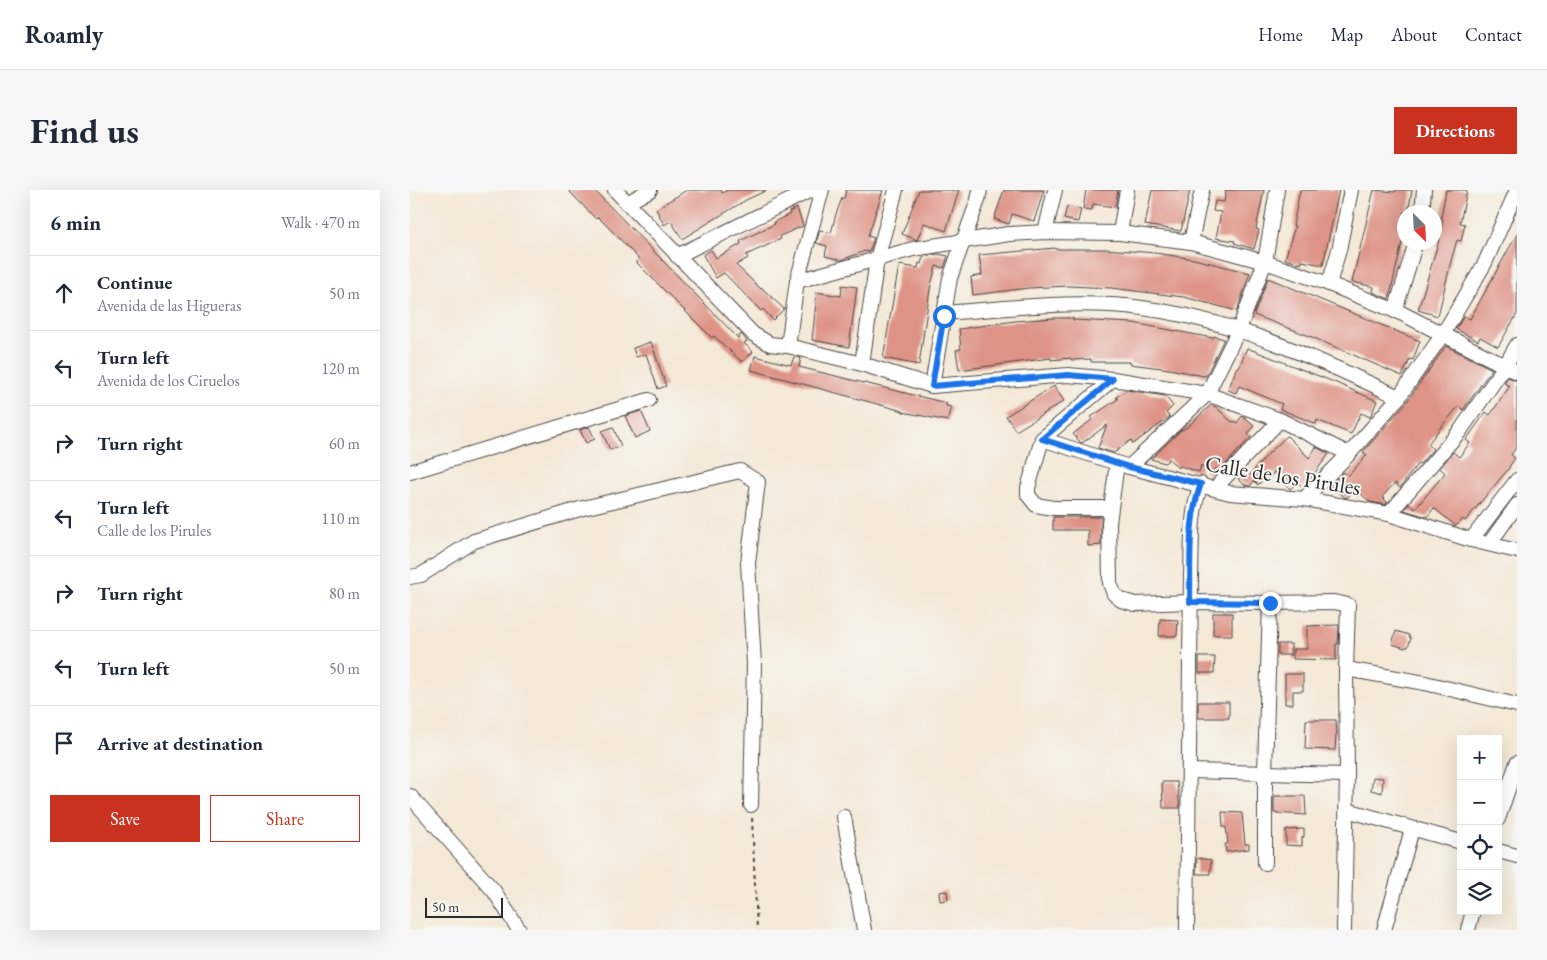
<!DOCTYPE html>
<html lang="en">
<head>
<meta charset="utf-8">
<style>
  body { margin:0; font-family:"EB Garamond",serif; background:#f6f6f7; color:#1f2937 }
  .controls { position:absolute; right:15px; bottom:15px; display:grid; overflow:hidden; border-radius:0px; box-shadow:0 5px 20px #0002 }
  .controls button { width:45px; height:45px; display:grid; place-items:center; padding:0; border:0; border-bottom:1px solid #e0e1e3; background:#fff; color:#1f2937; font:25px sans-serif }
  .compass { position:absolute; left:987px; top:15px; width:45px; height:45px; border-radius:50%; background:#fff; box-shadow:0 5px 20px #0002; rotate:156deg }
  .scale { position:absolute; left:15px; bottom:12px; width:78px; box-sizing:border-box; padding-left:5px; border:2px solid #2b2b2b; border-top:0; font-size:14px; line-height:18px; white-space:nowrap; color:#2b2b2b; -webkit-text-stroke:4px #f6f6f2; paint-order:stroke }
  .stop { position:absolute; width:15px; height:15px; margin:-11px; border:4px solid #1a73e8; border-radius:50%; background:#fff }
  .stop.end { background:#1a73e8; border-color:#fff; box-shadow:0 1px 5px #0008 }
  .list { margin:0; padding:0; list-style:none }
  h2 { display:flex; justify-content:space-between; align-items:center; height:65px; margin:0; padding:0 20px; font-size:21px }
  h2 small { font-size:16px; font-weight:400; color:#747a83 }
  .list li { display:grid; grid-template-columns:32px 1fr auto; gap:15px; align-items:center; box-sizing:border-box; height:75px; padding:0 20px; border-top:1px solid #e0e1e3 }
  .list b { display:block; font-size:19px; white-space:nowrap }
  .list p { margin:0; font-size:16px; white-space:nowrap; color:#747a83 }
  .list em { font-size:16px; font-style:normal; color:#747a83 }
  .actions { display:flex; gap:10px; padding:15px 20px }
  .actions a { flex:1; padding:11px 0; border:1px solid #c8321e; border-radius:0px; text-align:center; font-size:18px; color:#c8321e }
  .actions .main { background:#c8321e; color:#fff }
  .icon { flex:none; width:28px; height:28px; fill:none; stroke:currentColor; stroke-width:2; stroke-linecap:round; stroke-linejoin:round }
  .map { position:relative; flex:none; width:1107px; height:740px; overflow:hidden; border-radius:0px }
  header { display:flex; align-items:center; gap:30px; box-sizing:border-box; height:70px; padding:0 25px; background:#fff; border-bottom:1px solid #e0e1e3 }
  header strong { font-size:24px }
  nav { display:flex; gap:28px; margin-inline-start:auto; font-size:18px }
  .intro { display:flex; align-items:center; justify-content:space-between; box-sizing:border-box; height:120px; padding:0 30px }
  h1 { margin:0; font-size:35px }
  .button { padding:12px 22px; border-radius:0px; background:#c8321e; color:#fff; font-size:18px; font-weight:700 }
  main { display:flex; gap:30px; padding:0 30px }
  aside { flex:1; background:#fff; border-radius:0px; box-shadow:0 5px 20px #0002 }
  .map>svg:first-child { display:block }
  .building { fill:#de9386 }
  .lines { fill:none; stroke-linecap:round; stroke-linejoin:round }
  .minor-casing { stroke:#494745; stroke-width:16 }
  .path { stroke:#494745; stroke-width:2; stroke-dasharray:4 4; stroke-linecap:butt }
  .minor { stroke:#fff; stroke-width:14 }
  .route { stroke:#1a73e8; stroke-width:6 }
  .labels { text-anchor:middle; stroke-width:4; stroke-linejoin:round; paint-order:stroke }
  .street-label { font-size:22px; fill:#2b2b2b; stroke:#f6f6f2 }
</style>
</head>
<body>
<header>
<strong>Roamly</strong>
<nav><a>Home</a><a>Map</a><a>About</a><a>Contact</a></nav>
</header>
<div class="intro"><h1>Find us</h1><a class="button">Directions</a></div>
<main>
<aside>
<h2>6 min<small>Walk · 470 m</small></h2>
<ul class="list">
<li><svg class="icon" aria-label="ahead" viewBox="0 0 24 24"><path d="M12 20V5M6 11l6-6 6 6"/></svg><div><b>Continue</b><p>Avenida de las Higueras</p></div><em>50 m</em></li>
<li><svg class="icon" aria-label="left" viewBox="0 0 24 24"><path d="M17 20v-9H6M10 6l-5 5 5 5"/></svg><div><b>Turn left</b><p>Avenida de los Ciruelos</p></div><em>120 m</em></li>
<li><svg class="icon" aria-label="right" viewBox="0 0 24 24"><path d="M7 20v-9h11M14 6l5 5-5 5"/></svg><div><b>Turn right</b></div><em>60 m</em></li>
<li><svg class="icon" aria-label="left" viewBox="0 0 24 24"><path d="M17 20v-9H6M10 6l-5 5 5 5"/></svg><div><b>Turn left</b><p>Calle de los Pirules</p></div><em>110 m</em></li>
<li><svg class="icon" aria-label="right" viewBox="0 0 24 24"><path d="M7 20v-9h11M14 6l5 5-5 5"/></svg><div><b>Turn right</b></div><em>80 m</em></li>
<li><svg class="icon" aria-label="left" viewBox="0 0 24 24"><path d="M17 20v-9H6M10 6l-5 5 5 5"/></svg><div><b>Turn left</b></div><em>50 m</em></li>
<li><svg class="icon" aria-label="arrive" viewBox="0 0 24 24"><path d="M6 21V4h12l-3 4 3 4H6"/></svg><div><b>Arrive at destination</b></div></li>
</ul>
<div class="actions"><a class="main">Save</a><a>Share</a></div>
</aside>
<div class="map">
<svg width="1107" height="740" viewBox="0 0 1107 740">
  <rect width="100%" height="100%" fill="#f6f6f2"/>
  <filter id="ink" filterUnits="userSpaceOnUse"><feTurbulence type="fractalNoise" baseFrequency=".02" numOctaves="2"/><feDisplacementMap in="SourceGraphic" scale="10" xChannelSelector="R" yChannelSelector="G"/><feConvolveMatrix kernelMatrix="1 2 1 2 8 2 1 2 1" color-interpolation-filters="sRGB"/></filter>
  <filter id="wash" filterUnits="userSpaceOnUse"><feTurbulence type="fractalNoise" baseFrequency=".0096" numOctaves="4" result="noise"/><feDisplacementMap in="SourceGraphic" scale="20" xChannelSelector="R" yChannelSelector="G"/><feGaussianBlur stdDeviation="1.12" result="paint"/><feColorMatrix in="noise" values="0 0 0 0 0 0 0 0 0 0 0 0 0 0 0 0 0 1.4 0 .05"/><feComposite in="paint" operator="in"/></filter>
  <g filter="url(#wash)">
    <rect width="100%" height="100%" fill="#f4e8d6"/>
    <g id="blocks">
      <g class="building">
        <path d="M 158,0 L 184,0 L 328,148 L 331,144 L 337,151 L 334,153 L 343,162 L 332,172 L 304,146 L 302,148 L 226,72 L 229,69 L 201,40 L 188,27 L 186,29 Z"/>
        <path d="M 277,0 L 311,0 L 312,3 L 318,0 L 357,0 L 336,10 L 272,49 L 261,31 L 254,35 L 246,19 Z"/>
        <path d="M 436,0 L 473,0 L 458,46 L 464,48 L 459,62 L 455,61 L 431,70 L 415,66 L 417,56 L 406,53 L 410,40 L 421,43 L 426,24 L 432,8 L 434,8 Z"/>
        <path d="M 509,0 L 549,0 L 536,41 L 514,33 L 507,50 L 492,44 Z"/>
        <path d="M 594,0 L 634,0 L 624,31 L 602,24 L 599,34 L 584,29 Z"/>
        <path d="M 676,0 L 708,0 L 705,17 L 683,14 L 682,20 L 673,19 Z"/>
        <path d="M 742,0 L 780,0 L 771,41 L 735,35 Z"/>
        <path d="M 816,0 L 854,0 L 846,39 L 849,40 L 844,59 L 824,53 L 825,51 L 806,48 L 811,22 L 803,21 L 805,11 L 814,12 Z"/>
        <path d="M 890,0 L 929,0 L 913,75 L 892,71 L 891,74 L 875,69 L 885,36 L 883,36 Z"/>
        <path d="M 964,0 L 985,2 L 986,0 L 1002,0 L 998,22 L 994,22 L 994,44 L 979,109 L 963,102 L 964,97 L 942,92 Z"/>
        <path d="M 1036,0 L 1057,0 L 1050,33 L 1055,34 L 1051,51 L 1047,50 L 1041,71 L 1028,126 L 1008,120 L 1030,47 L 1033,29 L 1031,28 Z"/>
        <path d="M 657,16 L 671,19 L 668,32 L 654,29 Z"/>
        <path d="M 387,18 L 393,36 L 370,46 L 371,49 L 336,65 L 338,68 L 326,75 L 351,99 L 352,98 L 374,119 L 363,130 L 353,119 L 351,121 L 314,83 L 306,88 L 293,65 L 301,60 L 306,68 L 331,54 L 330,51 L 365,34 L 364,32 L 380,24 L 379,22 Z"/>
        <path d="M 1107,44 L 1107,124 L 1088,157 L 1070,147 L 1068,151 L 1046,139 L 1054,126 L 1060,129 Z"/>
        <path d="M 645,58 L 645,59 L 695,59 L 745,63 L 784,69 L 840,83 L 827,121 L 774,107 L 701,98 L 658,96 L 619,98 L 563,105 L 561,87 L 572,85 L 569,65 Z"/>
        <path d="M 528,64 L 538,66 L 534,78 L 526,76 L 520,99 L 509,175 L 473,168 L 489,75 L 508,78 L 509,73 L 511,74 L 513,67 Z"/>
        <path d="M 858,88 L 1010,151 L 1003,170 L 1000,169 L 992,186 L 902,147 L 844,125 Z"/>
        <path d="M 432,95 L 447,97 L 439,157 L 402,150 L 406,113 L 405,113 L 406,102 L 431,106 Z"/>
        <path d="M 643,128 L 663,128 L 663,130 L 723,133 L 803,148 L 804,146 L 814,149 L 796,186 L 794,186 L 759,179 L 720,174 L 720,172 L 681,172 L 681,169 L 661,170 L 661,168 L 641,170 L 641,168 L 549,180 L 546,160 L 551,159 L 549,139 L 605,131 Z"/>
        <path d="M 241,152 L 256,196 L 248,199 L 236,164 L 226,167 L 223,158 Z"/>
        <path d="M 1036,156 L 1082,179 L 1053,220 L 1049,216 L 1031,237 L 1018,254 L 1023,259 L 1010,274 L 1008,273 L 990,298 L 985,293 L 972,307 L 977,312 L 976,315 L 960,312 L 950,303 L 947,306 L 942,302 L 937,308 L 934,307 L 920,295 L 934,282 L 938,286 L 957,265 L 953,262 L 996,213 Z"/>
        <path d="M 837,158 L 924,192 L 967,211 L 961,225 L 960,227 L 951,223 L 941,244 L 907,230 L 906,234 L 870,219 L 872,214 L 829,196 L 826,203 L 818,200 L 827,177 L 829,178 Z"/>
        <path d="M 345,166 L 381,175 L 384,167 L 391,168 L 389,177 L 536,213 L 536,216 L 542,217 L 538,231 L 493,222 L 493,221 L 341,180 Z"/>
        <path d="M 1098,187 L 1107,191 L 1107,256 L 1101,265 L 1105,268 L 1099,277 L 1100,277 L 1055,331 L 1053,329 L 1046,336 L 1024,318 L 1017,327 L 994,320 L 999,314 L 1005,319 L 1035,283 L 1030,278 L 1043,262 L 1049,267 L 1060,253 L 1056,250 L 1076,222 L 1080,225 L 1100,196 L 1094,193 Z"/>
        <path d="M 644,196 L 654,211 L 606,241 L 596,226 Z"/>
        <path d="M 717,200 L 755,206 L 763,216 L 756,223 L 760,227 L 723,254 L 721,250 L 704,263 L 688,258 L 697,235 L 672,253 L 670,252 L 663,244 L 683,229 L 681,227 L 708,209 L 706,207 Z"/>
        <path d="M 801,215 L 806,217 L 822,232 L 824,231 L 827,233 L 832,226 L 844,236 L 838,244 L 841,247 L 809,281 L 806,278 L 799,284 L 791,275 L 789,282 L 770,276 L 768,278 L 759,269 L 755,273 L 741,269 L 771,240 L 776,238 Z"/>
        <path d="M 231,221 L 240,241 L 225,248 L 215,226 Z"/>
        <path d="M 179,237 L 185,249 L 176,253 L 170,240 Z"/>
        <path d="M 203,237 L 211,256 L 200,260 L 192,241 Z"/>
        <path d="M 877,246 L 899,268 L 906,257 L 919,264 L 897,293 L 892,297 L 888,292 L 880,299 L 864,282 L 857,290 L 855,288 L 848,295 L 844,291 L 840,296 L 835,295 L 828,289 L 835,282 L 839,286 L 857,265 Z"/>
        <path d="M 643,327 L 691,327 L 691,355 L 678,356 L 678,340 L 643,340 Z"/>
        <rect x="803" y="423" width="19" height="22"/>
        <path d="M 750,429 L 768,430 L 767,446 L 749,446 Z"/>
        <path d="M 929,435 L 928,454 L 926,454 L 926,470 L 883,469 L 883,459 L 897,459 L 897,436 Z"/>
        <path d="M 986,441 L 999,445 L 999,447 L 1001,448 L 998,457 L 996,457 L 995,458 L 982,454 Z"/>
        <rect x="868" y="454" width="13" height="11"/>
        <path d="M 789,467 L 805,467 L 804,483 L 789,483 Z"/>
        <path d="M 875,484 L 893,484 L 893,501 L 883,501 L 883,514 L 875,514 Z"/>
        <rect x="788" y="512" width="31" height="16"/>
        <path d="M 896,530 L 926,530 L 927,544 L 926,544 L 925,560 L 895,559 Z"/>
        <path d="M 963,587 L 973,588 L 972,603 L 961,600 Z"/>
        <path d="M 752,592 L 767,592 L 770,618 L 753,618 Z"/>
        <path d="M 864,606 L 895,606 L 896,625 L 864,623 Z"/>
        <path d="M 812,622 L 832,623 L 835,654 L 839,654 L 839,659 L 816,662 L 815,654 L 818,654 L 816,637 L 813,637 Z"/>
        <path d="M 894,639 L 894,647 L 892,647 L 892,656 L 876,655 L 876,640 Z"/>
        <path d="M 787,668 L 801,670 L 800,684 L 786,684 Z"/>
        <path d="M 537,701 L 538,710 L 530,711 L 529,702 Z"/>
      </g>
    </g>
  </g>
  <g filter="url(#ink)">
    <use href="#blocks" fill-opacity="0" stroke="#494745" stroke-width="1"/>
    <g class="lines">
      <g class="minor-casing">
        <g id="minor">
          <path d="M 205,0 L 343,144 L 360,154 L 378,156 L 452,174 L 522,196 L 658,185 L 703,189 L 797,204 L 870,230 L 939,264"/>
          <path d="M 217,13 L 240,0"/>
          <path d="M 1012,22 L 1014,0"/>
          <path d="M 635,42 L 645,0"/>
          <path d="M 710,43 L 717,0"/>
          <path d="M 781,52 L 792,0"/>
          <path d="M 267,66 L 401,0"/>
          <path d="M 387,91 L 503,59 L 599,44 L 635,42 L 710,43 L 781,52 L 855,72 L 919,94 L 993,124 L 1107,182"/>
          <path d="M 919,94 L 929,60 L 941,0"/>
          <path d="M 985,121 L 1006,52"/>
          <path d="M 534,123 C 589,119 645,112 701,115 C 805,121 896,164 989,207"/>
          <path d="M 378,156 L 387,91 L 412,0"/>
          <path d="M 452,174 L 467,69 L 486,0"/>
          <path d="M 522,196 L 540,88 L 568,10 L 570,0"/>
          <path d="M 632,249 L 719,277 L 820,303 L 894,309 L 979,324 L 1061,350 L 1107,361"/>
          <path d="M 707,273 L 699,333 L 700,393 L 704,404 L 711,410 L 725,414 L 780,412 L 860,413 L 924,412 L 938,415 L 936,479 L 937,585 L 934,740"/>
          <path d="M 719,277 L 797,204 L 829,139 L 855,72 L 867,0"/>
          <path d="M 0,282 L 239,210"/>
          <path d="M 805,298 L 870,230"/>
          <path d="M 894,309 L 939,264 L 989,207 L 1033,144 L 1075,73 L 1107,0"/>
          <path d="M 700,318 L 643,318 L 626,315 L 618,305 L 618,298 L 632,249 L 703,189"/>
          <path d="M 979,324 L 1050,241 L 1095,176 L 1107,155"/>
          <path d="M 1061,350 L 1107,290"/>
          <path d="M 1079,354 L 1107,315"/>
          <path d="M 0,387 L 11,385 L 64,351 L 173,318 L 330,281 L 348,292 L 338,373 L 344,474 L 341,615"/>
          <path d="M 936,479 L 1015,493 L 1107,515"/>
          <path d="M 779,581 L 937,585"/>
          <path d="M 0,606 L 84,701 L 109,740"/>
          <path d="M 937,620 L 1051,652"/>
          <path d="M 434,627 L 454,740"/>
          <path d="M 1088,629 L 1107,573"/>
          <path d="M 1088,661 L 1107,666"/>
          <path d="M 855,673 L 855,582 L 860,413"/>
          <path d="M 777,740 L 781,386 C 782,355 780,324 791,294"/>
          <path d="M 974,740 L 1002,639"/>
          <path d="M 1058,740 L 1063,721"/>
        </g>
      </g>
      <path class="path" d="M 342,628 L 347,740"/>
      <use href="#minor" class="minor"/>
    </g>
  </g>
  <g class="lines" filter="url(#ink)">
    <path class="route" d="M 534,126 L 522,196 L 658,185 L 703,189 L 632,249 L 719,277 L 791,294 C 777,331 781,373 780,412 L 860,413"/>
  </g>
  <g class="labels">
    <g class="street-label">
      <text transform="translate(873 285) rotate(9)" y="8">Calle de los Pirules</text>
    </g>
  </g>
</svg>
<div class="controls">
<button>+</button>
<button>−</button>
<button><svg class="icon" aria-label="locate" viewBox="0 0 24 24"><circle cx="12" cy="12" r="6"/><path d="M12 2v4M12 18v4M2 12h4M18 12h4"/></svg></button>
<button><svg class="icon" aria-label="layers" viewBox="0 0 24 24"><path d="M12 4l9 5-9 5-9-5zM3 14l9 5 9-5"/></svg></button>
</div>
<svg class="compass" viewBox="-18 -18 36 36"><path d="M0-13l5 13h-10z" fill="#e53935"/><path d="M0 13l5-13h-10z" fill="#747a83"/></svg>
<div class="scale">50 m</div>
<div class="stop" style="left:534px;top:126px"></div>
<div class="stop end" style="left:860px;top:413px"></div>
</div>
</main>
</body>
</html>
